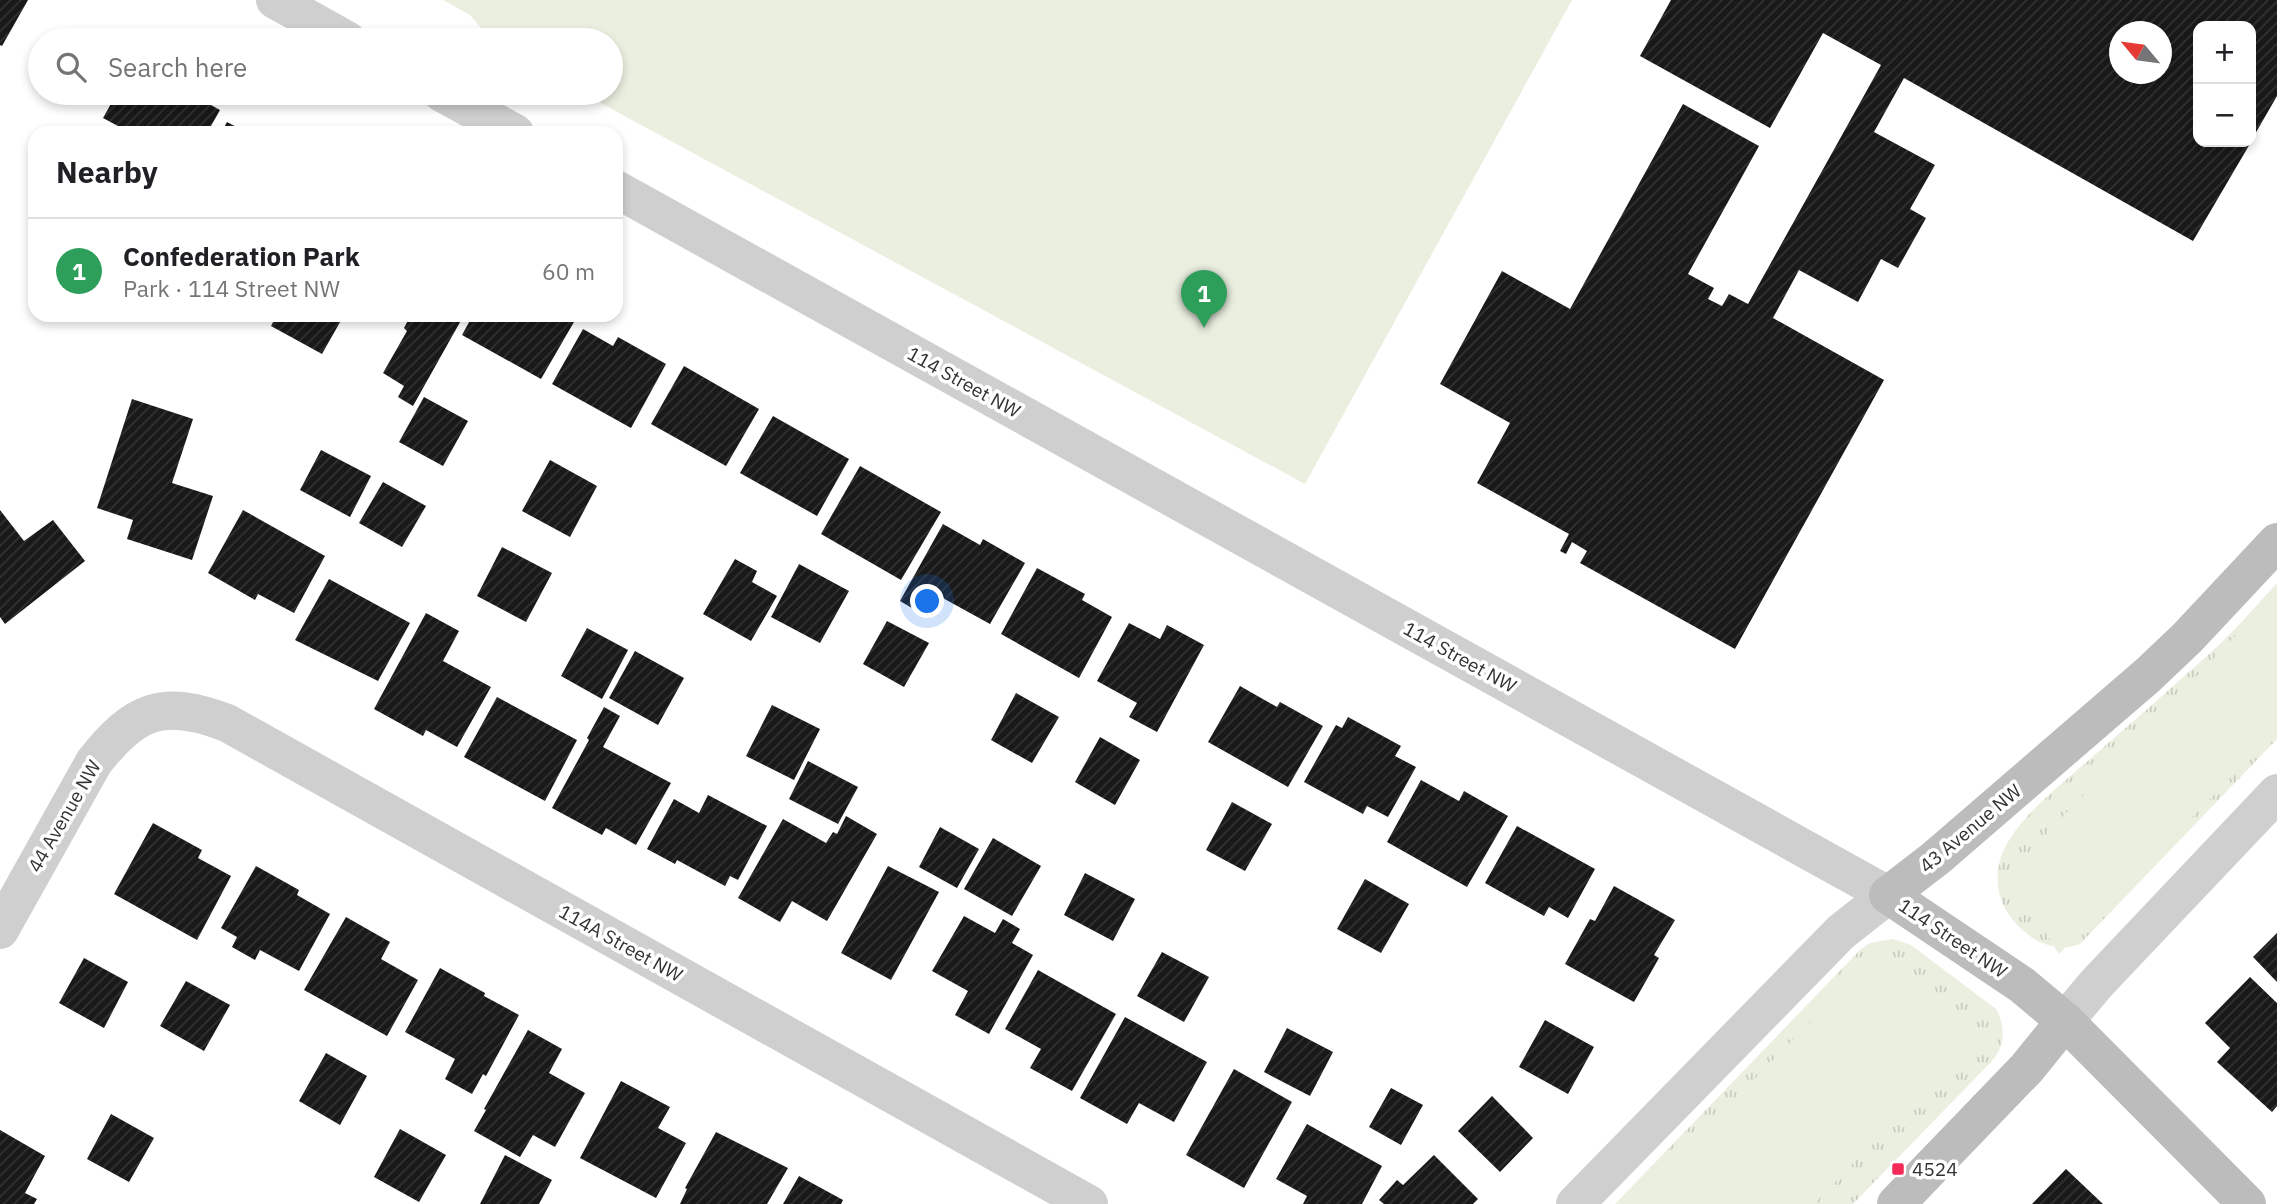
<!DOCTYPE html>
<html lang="en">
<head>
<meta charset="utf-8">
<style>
  body { margin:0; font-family:"IBM Plex Sans",sans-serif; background:#f2f2f2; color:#202124 }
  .controls { position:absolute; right:21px; top:21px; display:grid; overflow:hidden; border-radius:14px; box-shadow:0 4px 10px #0003 }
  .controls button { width:63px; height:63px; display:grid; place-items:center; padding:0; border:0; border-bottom:2px solid #e0e0e0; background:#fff; color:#202124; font:35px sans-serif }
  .compass { position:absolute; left:2109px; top:21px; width:63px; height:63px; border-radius:50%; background:#fff; box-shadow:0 4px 10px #0003; rotate:299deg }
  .you { position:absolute; left:928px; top:602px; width:24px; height:24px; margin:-18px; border:5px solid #fff; border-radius:50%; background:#1a73e8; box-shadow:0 0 0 10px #1a73e833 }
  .badge { display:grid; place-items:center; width:46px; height:46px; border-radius:50%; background:#f42957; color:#fff; font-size:23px; font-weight:700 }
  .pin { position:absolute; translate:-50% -58px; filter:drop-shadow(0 2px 4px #0008) }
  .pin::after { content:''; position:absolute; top:37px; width:24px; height:21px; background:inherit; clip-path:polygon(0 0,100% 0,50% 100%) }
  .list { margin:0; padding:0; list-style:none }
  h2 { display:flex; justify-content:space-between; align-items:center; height:91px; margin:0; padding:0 28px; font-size:30px }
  h2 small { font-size:23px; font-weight:400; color:#757577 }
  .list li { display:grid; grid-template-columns:46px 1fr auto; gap:21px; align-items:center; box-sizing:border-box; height:105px; padding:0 28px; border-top:2px solid #e0e0e0 }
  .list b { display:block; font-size:26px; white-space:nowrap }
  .list p { margin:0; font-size:23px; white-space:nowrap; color:#757577 }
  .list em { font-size:23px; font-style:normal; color:#757577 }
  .icon { flex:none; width:38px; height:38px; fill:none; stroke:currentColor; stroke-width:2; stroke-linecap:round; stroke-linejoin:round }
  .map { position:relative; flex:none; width:2277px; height:1204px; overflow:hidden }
  .search { position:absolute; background:#fff; box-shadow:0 4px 10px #0003; left:28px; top:28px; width:595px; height:77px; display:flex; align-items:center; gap:18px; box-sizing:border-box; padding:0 24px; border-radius:38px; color:#757577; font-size:26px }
  .panel { position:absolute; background:#fff; box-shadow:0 4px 10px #0003; left:28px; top:126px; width:595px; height:196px; border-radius:21px }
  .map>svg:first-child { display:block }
  .grass { fill:url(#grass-tufts) }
  .park { fill:#eaefe0 }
  .building { fill:url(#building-hatch); fill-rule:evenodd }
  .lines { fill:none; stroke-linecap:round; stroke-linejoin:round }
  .street { stroke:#cfcfcf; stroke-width:38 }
  .secondary { stroke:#bcbcbc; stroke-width:38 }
  .poi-dot { fill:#f42957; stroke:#fff; stroke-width:2.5 }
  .labels { text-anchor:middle; stroke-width:7; stroke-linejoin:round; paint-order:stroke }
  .street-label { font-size:19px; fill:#323232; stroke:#fff }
  .poi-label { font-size:19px; fill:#323232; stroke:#fff; text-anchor:start }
</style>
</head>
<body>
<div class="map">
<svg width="2277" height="1204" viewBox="0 0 2277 1204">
  <defs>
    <pattern id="grass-tufts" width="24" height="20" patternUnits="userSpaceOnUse" patternTransform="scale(1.75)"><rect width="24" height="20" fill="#eaefe0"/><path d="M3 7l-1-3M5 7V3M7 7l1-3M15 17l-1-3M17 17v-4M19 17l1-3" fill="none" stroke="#c9cdc1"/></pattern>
    <pattern id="building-hatch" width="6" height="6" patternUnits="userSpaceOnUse" patternTransform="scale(1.75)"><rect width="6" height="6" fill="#191919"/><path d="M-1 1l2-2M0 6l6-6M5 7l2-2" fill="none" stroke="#323232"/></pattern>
  </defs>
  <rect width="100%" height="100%" fill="#fff"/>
  <g class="grass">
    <path d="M 2277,583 L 2277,739 L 2080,944 C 2061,951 2041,946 2026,933 C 2001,912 1990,883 2003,852 C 2017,818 2063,783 2090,759 C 2129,725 2168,691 2207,656 C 2232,634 2254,608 2277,583 Z"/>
    <path d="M 1893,939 L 1911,945 L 1996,1009 C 2006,1027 2005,1045 1992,1061 L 1853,1204 L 1615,1204 L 1861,949 L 1870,943 Z"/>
  </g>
  <g class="park">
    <path d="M 443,0 L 1572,0 L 1305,484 L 582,93 L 611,93 L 611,40 L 491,40 L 470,15 Z"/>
    <path d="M 2277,592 L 2277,730 L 2059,954 L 2008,874 Z"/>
    <path d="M 1881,950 L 1978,1033 L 1814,1204 L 1632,1204 Z"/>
  </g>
  <g class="building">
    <path d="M 0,0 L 28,0 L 2,46 L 0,45 Z"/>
    <path d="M 1671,0 L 2277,0 L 2277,96 L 2251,141 L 2251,26 L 2198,26 L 2198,142 L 2251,142 L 2193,241 L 1904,78 L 1874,132 L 1935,165 L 1910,209 L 1926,218 L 1898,268 L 1881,259 L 1858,302 L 1799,270 L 1773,318 L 1884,380 L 1735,649 L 1580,563 L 1587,551 L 1572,542 L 1566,554 L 1560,551 L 1569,534 L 1477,483 L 1510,423 L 1440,384 L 1502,271 L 1570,309 L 1683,104 L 1759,146 L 1688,274 L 1714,288 L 1708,299 L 1722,306 L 1729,294 L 1748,304 L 1881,65 L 1823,33 L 1770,128 L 1640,56 ZM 2120,32 L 2162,32 L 2162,74 L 2120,74 Z"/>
    <path d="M 117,93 L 189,93 L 220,110 L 207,133 L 131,133 L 103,118 Z"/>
    <path d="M 227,122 L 248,133 L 221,133 Z"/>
    <path d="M 277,315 L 344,315 L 322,354 L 271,326 Z"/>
    <path d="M 411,315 L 464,315 L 413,406 L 398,397 L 404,386 L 383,373 L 407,331 L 404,328 Z"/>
    <path d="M 473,315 L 578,315 L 541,379 L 462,335 Z"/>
    <path d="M 583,329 L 613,346 L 618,337 L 666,364 L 631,428 L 552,384 Z"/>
    <path d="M 684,366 L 759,409 L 726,466 L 651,424 Z"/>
    <path d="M 424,397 L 468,421 L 443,466 L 399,442 Z"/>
    <path d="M 132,399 L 193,419 L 172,483 L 213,496 L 192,560 L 127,539 L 133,520 L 97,508 Z"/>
    <path d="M 773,416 L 849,459 L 817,516 L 740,473 Z"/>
    <path d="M 321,450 L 371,476 L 350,517 L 300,490 Z"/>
    <path d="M 550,460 L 597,486 L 570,537 L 522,511 Z"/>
    <path d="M 860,466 L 941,512 L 901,580 L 821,534 Z"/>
    <path d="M 383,482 L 426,506 L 402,547 L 359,523 Z"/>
    <path d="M 0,510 L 24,541 L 53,520 L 85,561 L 5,624 L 0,617 Z"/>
    <path d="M 243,510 L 325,556 L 294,613 L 258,594 L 255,600 L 208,573 Z"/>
    <path d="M 943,524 L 980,545 L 983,539 L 1025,563 L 990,624 L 941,597 L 929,618 L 900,601 Z"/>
    <path d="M 502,547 L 552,573 L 526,622 L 477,596 Z"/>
    <path d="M 735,559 L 757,571 L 752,582 L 777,596 L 751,641 L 703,614 Z"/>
    <path d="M 799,564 L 849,591 L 820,643 L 771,617 Z"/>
    <path d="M 1037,568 L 1085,594 L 1082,600 L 1112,617 L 1079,678 L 1001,634 Z"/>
    <path d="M 329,579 L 410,623 L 378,681 L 295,640 Z"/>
    <path d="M 426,613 L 459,631 L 443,661 L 491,687 L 457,747 L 426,730 L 423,736 L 374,709 Z"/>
    <path d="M 887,621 L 929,643 L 904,687 L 863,664 Z"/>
    <path d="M 1129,623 L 1160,639 L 1167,625 L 1204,645 L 1157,732 L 1129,717 L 1137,703 L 1097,681 Z"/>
    <path d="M 587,628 L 628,650 L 602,699 L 561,676 Z"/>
    <path d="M 635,651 L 684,678 L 658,725 L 609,698 Z"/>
    <path d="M 1240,686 L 1277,707 L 1280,702 L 1323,726 L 1288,787 L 1208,742 Z"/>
    <path d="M 1016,693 L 1059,717 L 1032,763 L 991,740 Z"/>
    <path d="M 497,697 L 577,740 L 545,801 L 464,757 Z"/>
    <path d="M 772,705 L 820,729 L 794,780 L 746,756 Z"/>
    <path d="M 604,707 L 620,716 L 603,747 L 671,783 L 636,845 L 606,828 L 602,835 L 552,808 L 589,740 L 587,738 Z"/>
    <path d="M 1348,717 L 1401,746 L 1395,756 L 1416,767 L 1388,817 L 1367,806 L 1363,814 L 1304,782 L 1336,725 L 1342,728 Z"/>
    <path d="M 1100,737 L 1140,760 L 1115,805 L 1075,782 Z"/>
    <path d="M 808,761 L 858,787 L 838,824 L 789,799 Z"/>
    <path d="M 1421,780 L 1459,801 L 1464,791 L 1508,816 L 1467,887 L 1387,842 Z"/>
    <path d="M 708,795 L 767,826 L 738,880 L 730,876 L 725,886 L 677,860 L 675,864 L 647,849 L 674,799 L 699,813 Z"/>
    <path d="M 1232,802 L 1272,824 L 1245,871 L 1206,850 Z"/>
    <path d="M 846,816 L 877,834 L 827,921 L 792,901 L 780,922 L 738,898 L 783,819 L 826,843 L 833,832 L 837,834 Z"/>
    <path d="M 153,823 L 202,850 L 198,858 L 231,876 L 197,940 L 114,894 Z"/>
    <path d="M 1517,826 L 1595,869 L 1568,918 L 1549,907 L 1544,916 L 1485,883 Z"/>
    <path d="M 940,827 L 979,849 L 957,888 L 919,867 Z"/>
    <path d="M 993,838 L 1041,866 L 1012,916 L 964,889 Z"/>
    <path d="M 256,866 L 299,890 L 297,895 L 330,914 L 299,971 L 260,950 L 255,960 L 232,947 L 237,937 L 221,928 Z"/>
    <path d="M 888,866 L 939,892 L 891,980 L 841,953 Z"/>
    <path d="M 1085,873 L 1135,899 L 1113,941 L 1064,915 Z"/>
    <path d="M 1365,879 L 1409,904 L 1381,953 L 1337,929 Z"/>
    <path d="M 1614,886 L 1675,920 L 1654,955 L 1659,958 L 1634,1002 L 1565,964 L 1590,919 L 1595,921 Z"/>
    <path d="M 964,916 L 995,933 L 1003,919 L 1020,929 L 1012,943 L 1033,955 L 989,1034 L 955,1015 L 968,991 L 932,971 Z"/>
    <path d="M 346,917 L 390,942 L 381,959 L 418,980 L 387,1036 L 304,990 Z"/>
    <path d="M 2277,933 L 2277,982 L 2253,957 Z"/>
    <path d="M 1162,952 L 1209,977 L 1184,1022 L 1137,996 Z"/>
    <path d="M 84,958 L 128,982 L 104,1028 L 59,1003 Z"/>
    <path d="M 440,968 L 485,993 L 484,996 L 519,1015 L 486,1076 L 483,1074 L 472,1094 L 445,1079 L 455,1059 L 405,1032 Z"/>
    <path d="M 1038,970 L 1116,1014 L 1072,1091 L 1030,1068 L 1041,1049 L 1005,1029 Z"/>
    <path d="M 2250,977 L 2277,1003 L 2277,1106 L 2272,1112 L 2217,1062 L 2230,1048 L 2205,1023 Z"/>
    <path d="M 186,981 L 230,1005 L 204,1051 L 160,1026 Z"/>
    <path d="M 1125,1017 L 1207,1062 L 1174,1122 L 1139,1103 L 1127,1124 L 1080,1098 Z"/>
    <path d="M 1545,1020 L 1594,1047 L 1568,1094 L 1519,1067 Z"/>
    <path d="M 1287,1028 L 1333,1052 L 1310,1096 L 1264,1072 Z"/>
    <path d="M 528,1030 L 562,1049 L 549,1073 L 585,1093 L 555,1147 L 533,1135 L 520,1157 L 474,1131 L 486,1110 L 484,1109 Z"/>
    <path d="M 326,1053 L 367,1076 L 340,1125 L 299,1101 Z"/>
    <path d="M 1234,1069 L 1292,1102 L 1244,1188 L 1186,1155 Z"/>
    <path d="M 621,1081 L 670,1107 L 658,1128 L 686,1143 L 656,1198 L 580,1158 Z"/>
    <path d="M 1391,1088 L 1423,1105 L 1401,1145 L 1369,1127 Z"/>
    <path d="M 1492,1096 L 1533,1138 L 1500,1172 L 1458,1131 Z"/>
    <path d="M 111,1114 L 154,1138 L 129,1182 L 87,1159 Z"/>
    <path d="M 1307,1124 L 1382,1166 L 1362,1204 L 1303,1204 L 1307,1196 L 1276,1179 Z"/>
    <path d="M 400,1129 L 446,1155 L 419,1202 L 374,1177 Z"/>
    <path d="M 0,1130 L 45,1156 L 25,1193 L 37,1199 L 34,1204 L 0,1204 Z"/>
    <path d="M 716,1132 L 788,1168 L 767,1204 L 680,1204 L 687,1189 L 685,1188 Z"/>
    <path d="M 505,1155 L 552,1180 L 539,1204 L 480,1204 Z"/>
    <path d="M 1434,1155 L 1478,1199 L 1473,1204 L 1384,1204 L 1379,1200 L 1397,1180 L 1403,1185 Z"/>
    <path d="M 2066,1169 L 2103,1204 L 2032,1204 Z"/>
    <path d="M 799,1176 L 843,1200 L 841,1204 L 783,1204 Z"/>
  </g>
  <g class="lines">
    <g class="street">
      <path d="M 275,0 L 347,40"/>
      <path d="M 442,93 L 515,133"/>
      <path d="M 616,189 L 1888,895 L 1841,932 L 1575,1204"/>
      <path d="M 0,930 L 94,762 C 135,710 163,698 227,723 L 1089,1204"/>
      <path d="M 2065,1021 L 2097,983 L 2277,793"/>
    </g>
    <g class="secondary">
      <path d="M 1896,1204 L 2027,1068 L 2065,1021"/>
      <path d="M 2247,1204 L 2065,1021 L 2022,985 L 1888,895 L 1936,858 L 2148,675 L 2187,638 L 2277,542"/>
    </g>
  </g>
  <rect class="poi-dot" x="1891" y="1162" width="14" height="14" rx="3.5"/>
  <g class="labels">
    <g class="street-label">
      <text transform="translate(964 382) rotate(29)" y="7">114 Street NW</text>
      <text transform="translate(1460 657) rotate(29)" y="7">114 Street NW</text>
      <text transform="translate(64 816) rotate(-60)" y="7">44 Avenue NW</text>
      <text transform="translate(1970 828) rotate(-40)" y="7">43 Avenue NW</text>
      <text transform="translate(1953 938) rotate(34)" y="7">114 Street NW</text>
      <text transform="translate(621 943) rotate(29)" y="7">114A Street NW</text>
    </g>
    <g class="poi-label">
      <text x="1912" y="1176">4524</text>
    </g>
  </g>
</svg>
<div class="controls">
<button>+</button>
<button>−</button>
</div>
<svg class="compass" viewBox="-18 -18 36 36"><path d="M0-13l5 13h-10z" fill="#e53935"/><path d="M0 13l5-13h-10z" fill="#757577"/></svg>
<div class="you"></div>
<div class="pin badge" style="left:1204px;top:328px;background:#2e9e5b">1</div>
<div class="search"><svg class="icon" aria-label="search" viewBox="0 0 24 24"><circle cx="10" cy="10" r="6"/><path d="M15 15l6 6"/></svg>Search here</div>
<section class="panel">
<h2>Nearby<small></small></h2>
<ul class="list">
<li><span class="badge" style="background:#2e9e5b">1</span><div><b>Confederation Park</b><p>Park · 114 Street NW</p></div><em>60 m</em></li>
</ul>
</section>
</div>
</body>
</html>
